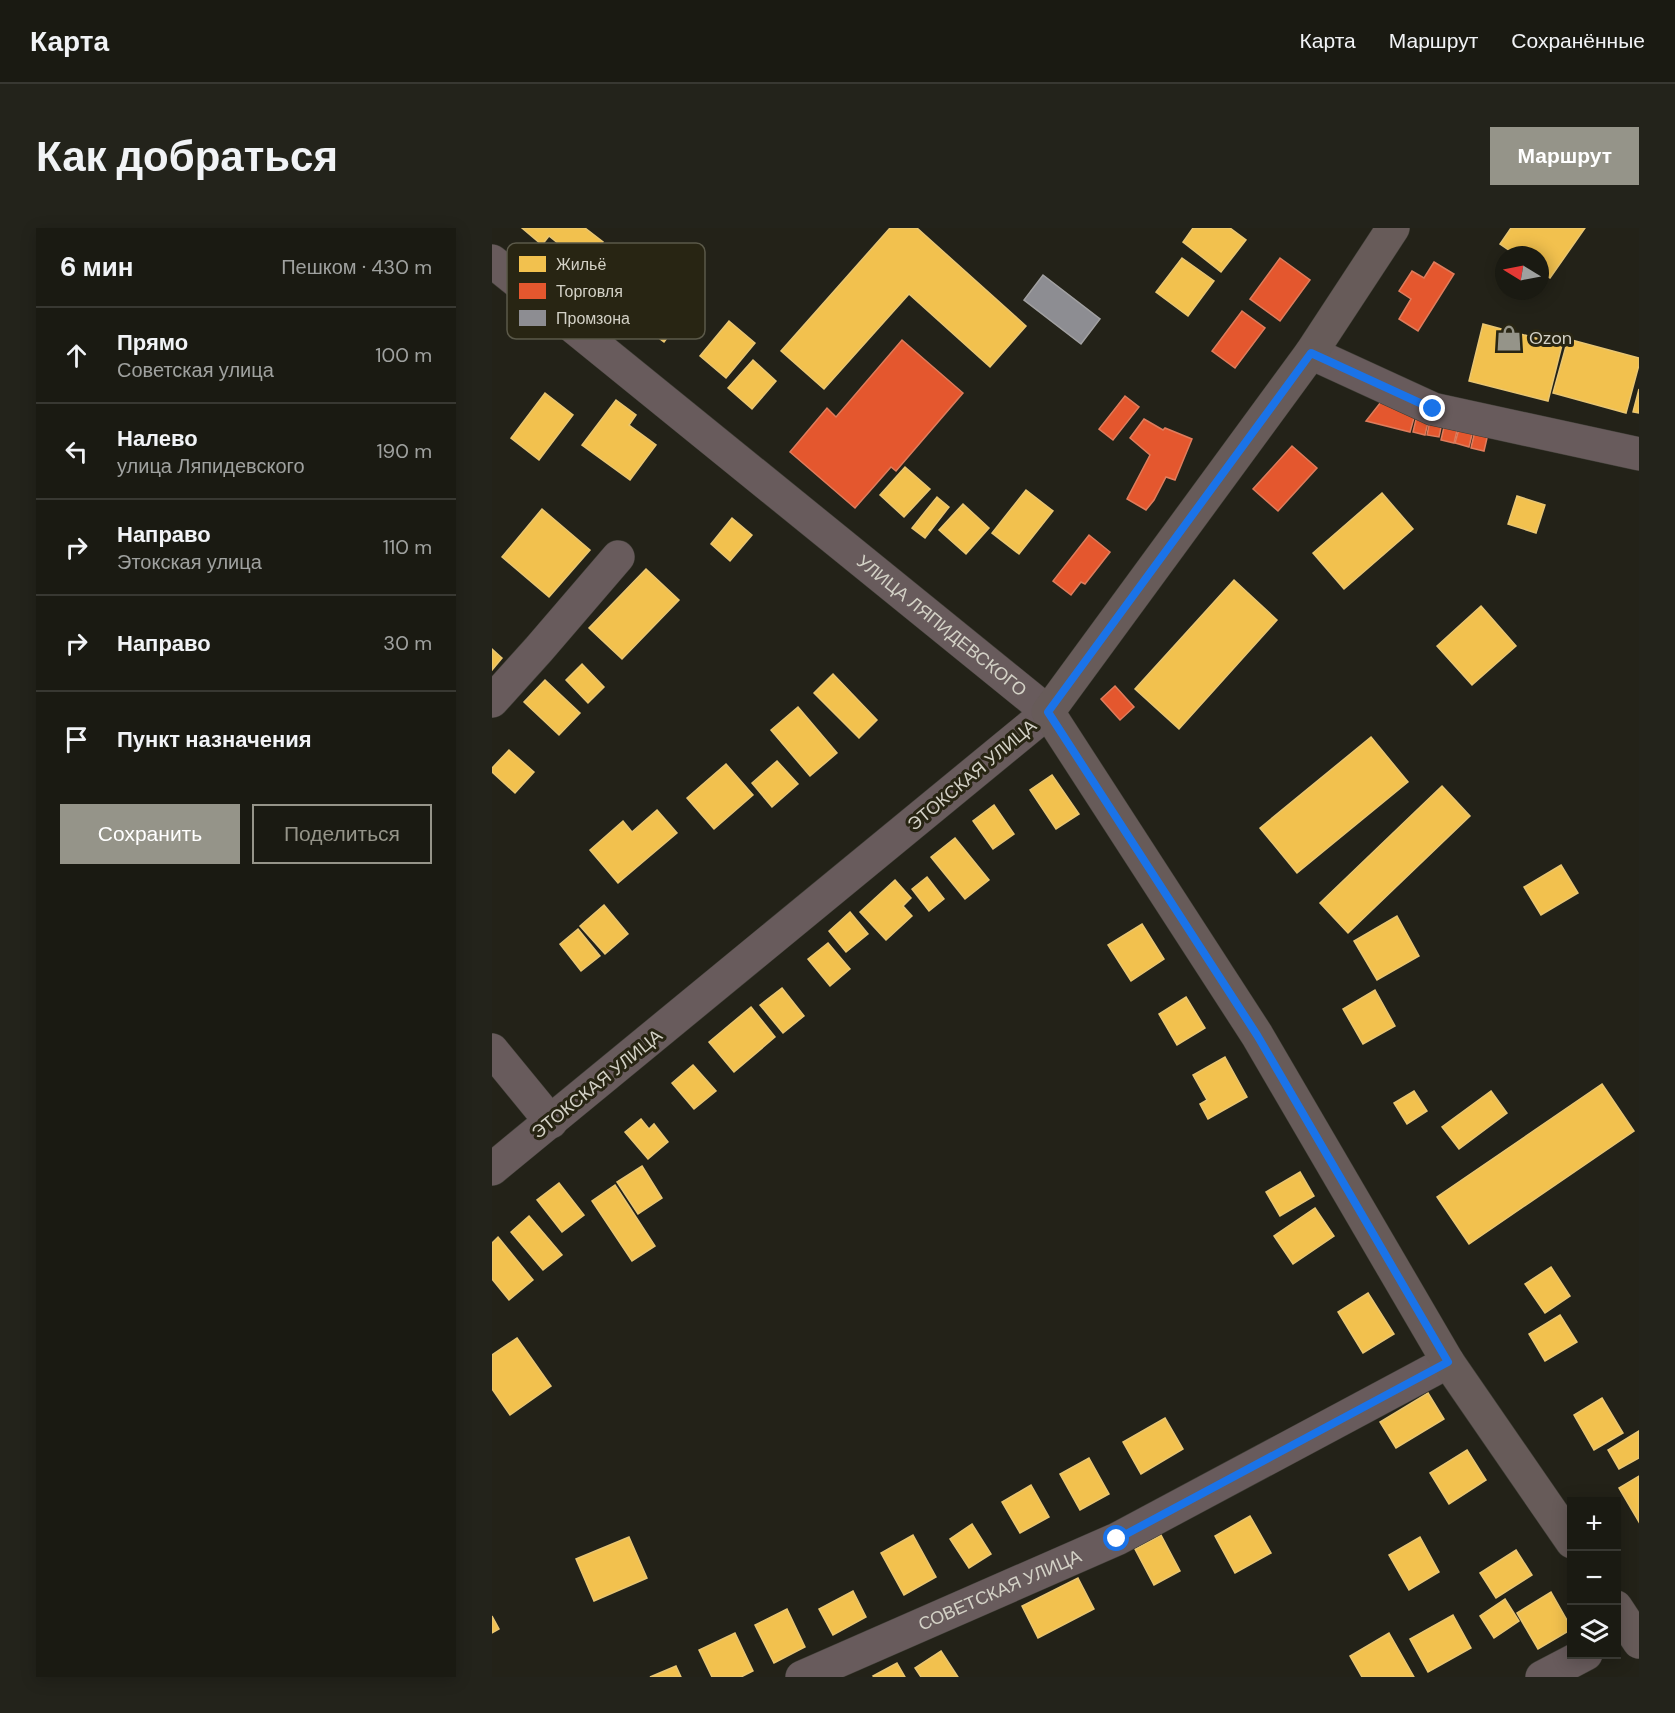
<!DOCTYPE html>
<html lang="ru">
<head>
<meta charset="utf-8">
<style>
  body { margin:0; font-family:"DM Sans",sans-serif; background:#23231b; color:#f1f3f6 }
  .controls { position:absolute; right:18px; bottom:18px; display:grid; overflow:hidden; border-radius:0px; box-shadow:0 3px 15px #0003 }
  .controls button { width:54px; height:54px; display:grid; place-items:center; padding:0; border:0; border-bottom:2px solid #383832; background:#1a1a12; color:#f1f3f6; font:30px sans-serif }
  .compass { position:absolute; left:1003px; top:18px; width:54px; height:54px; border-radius:50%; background:#1a1a12; box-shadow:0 3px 15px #0003; rotate:280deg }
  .stop { position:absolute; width:18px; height:18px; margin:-14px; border:4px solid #1a73e8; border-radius:50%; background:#fff }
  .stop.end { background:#1a73e8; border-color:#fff; box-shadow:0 2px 6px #0008 }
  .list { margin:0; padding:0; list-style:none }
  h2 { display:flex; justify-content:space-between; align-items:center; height:78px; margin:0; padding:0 24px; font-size:26px }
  h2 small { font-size:20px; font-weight:400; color:#9fa19f }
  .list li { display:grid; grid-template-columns:39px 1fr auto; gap:18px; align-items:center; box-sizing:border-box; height:96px; padding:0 24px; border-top:2px solid #383832 }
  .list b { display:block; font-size:22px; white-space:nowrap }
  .list p { margin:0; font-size:20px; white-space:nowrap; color:#9fa19f }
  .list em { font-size:20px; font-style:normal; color:#9fa19f }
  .actions { display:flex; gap:12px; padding:18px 24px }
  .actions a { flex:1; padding:14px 0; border:2px solid #959489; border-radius:0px; text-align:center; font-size:21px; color:#959489 }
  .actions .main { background:#959489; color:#fff }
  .icon { flex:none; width:33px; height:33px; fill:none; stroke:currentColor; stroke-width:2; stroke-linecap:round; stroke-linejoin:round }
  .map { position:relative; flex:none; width:1147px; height:1449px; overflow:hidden; border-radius:0px }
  header { display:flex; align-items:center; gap:36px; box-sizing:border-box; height:84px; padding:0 30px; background:#1a1a12; border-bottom:2px solid #383832 }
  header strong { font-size:28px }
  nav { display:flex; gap:33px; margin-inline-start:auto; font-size:21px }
  .intro { display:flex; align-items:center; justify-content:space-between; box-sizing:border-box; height:144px; padding:0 36px }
  h1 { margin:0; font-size:42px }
  .button { padding:15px 27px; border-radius:0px; background:#959489; color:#fff; font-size:21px; font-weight:700 }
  main { display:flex; gap:36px; padding:0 36px }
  aside { flex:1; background:#1a1a12; border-radius:0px; box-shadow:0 3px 15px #0003 }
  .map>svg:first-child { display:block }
  .homes { fill:#f2c14e; stroke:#e9c672; stroke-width:1.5 }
  .shops { fill:#e4572e; stroke:#df7c5c; stroke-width:1.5 }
  .industry { fill:#8d8d92; stroke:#a2a1a2; stroke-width:1.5 }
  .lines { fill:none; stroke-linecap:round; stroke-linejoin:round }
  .minor-casing { stroke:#3e3d35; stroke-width:34 }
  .major-casing { stroke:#3e3d35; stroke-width:34 }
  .minor { stroke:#685b5c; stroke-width:33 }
  .major { stroke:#675b59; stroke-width:33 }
  .route { stroke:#1a73e8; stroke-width:8 }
  .labels { text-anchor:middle; stroke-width:6; stroke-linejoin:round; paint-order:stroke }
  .poi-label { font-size:18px; fill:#d3d1c6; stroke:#282513; text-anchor:start }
  .street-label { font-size:18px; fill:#d3d1c6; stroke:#282513 }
  .key { fill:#282513; stroke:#5b5949; stroke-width:1.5 }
  .key-label { font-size:16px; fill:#d3d1c6 }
</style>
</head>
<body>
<header>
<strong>Карта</strong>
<nav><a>Карта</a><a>Маршрут</a><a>Сохранённые</a></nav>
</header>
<div class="intro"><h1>Как добраться</h1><a class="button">Маршрут</a></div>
<main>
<aside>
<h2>6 мин<small>Пешком · 430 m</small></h2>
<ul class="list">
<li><svg class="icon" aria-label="ahead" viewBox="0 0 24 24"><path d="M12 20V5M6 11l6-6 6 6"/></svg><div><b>Прямо</b><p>Советская улица</p></div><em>100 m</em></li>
<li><svg class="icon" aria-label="left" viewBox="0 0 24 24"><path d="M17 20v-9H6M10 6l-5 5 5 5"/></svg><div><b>Налево</b><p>улица Ляпидевского</p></div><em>190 m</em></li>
<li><svg class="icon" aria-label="right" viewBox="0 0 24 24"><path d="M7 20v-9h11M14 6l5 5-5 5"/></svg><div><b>Направо</b><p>Этокская улица</p></div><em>110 m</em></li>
<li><svg class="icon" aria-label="right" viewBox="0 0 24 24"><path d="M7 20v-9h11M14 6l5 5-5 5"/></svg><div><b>Направо</b></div><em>30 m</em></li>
<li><svg class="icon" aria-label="arrive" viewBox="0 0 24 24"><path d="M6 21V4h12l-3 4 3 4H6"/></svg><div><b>Пункт назначения</b></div></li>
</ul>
<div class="actions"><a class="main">Сохранить</a><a>Поделиться</a></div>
</aside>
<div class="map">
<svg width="1147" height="1449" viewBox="0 0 1147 1449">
  <rect width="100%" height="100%" fill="#232218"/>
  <g class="homes">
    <path d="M 30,0 L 93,0 L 111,14 L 93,37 L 57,8 L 50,17 Z"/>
    <path d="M 398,0 L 425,0 L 534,98 L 498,139 L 417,66 L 332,161 L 289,123 Z"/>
    <path d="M 701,0 L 738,0 L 754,12 L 729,44 L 691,14 Z"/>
    <path d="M 1019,0 L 1093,0 L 1058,50 L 1048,44 L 1048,27 L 1024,27 L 1008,16 Z"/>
    <path d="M 690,30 L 722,53 L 696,88 L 664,64 Z"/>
    <path d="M 177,41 L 209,66 L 172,114 L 140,90 Z"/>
    <path d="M 237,93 L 263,115 L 234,150 L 208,128 Z"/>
    <path d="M 991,96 L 1070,117 L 1056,173 L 977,153 Z"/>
    <path d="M 1076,111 L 1147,130 L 1147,137 L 1134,185 L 1061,165 Z"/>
    <path d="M 261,132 L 284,153 L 260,181 L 236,160 Z"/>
    <path d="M 1147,161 L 1147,185 L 1141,184 Z"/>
    <path d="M 53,165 L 81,187 L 47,232 L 19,210 Z"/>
    <path d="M 124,172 L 144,187 L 137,197 L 164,217 L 138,252 L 90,217 Z"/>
    <path d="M 413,239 L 438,261 L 412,289 L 388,267 Z"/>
    <path d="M 534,262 L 561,283 L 527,326 L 500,305 Z"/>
    <path d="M 890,265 L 921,301 L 852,361 L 821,325 Z"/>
    <path d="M 1025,268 L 1053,277 L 1044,305 L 1016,296 Z"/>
    <path d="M 445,269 L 457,279 L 433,310 L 420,300 Z"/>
    <path d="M 471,276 L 497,300 L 474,326 L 447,302 Z"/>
    <path d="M 50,281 L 98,322 L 57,369 L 10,329 Z"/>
    <path d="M 240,290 L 260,307 L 238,333 L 219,316 Z"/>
    <path d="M 154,341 L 187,372 L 130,431 L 97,400 Z"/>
    <path d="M 742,352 L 785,392 L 687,501 L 643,461 Z"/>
    <path d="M 989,378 L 1024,418 L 980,457 L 945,418 Z"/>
    <path d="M 0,421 L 10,430 L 0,442 Z"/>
    <path d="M 90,436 L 112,459 L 96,475 L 74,452 Z"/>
    <path d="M 341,446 L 385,492 L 367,510 L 322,465 Z"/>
    <path d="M 53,452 L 88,485 L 67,507 L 32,474 Z"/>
    <path d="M 306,479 L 345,525 L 318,548 L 279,502 Z"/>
    <path d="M 879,509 L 916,554 L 805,645 L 768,600 Z"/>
    <path d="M 17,522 L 42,544 L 23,565 L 0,544 L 0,540 Z"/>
    <path d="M 285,533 L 306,556 L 280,579 L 260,555 Z"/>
    <path d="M 234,536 L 261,567 L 222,601 L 195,570 Z"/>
    <path d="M 560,547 L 587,586 L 564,601 L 538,562 Z"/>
    <path d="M 950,558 L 978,588 L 856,705 L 828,675 Z"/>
    <path d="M 502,577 L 522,606 L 501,621 L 481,593 Z"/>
    <path d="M 165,582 L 185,605 L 126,655 L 98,622 L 131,593 L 140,604 Z"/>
    <path d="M 463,610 L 497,652 L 473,671 L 439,629 Z"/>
    <path d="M 1069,637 L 1086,665 L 1049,687 L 1032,659 Z"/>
    <path d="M 435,649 L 452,671 L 437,683 L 420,661 Z"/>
    <path d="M 403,652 L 419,670 L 411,678 L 420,688 L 394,712 L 368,684 Z"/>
    <path d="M 112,677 L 136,706 L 113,726 L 88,698 Z"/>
    <path d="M 358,684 L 376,706 L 354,724 L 337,703 Z"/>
    <path d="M 905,688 L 927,728 L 885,752 L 862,713 Z"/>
    <path d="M 650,696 L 672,731 L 639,753 L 616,717 Z"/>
    <path d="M 86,701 L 108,728 L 89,743 L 68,716 Z"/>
    <path d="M 336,715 L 358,741 L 338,758 L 316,731 Z"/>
    <path d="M 290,760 L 312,788 L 291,805 L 268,777 Z"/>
    <path d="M 883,762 L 903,798 L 871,816 L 851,781 Z"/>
    <path d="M 694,769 L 713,800 L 685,817 L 667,786 Z"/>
    <path d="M 259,779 L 283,809 L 242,844 L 217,814 Z"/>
    <path d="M 733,829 L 755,869 L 716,891 L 708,876 L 715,872 L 701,847 Z"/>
    <path d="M 201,837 L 224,863 L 202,881 L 180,855 Z"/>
    <path d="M 1110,856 L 1142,903 L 977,1016 L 945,969 Z"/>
    <path d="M 922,863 L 935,883 L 915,896 L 902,875 Z"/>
    <path d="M 999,863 L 1015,885 L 967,921 L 950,899 Z"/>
    <path d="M 149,891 L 157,901 L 162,896 L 176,914 L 156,931 L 133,904 Z"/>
    <path d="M 150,938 L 170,970 L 146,986 L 125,954 Z"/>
    <path d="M 808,944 L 822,968 L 788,988 L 774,964 Z"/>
    <path d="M 67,955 L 92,987 L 70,1004 L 45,972 Z"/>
    <path d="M 123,957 L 163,1018 L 140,1033 L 100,973 Z"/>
    <path d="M 823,980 L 842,1008 L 801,1036 L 782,1008 Z"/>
    <path d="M 37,988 L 70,1027 L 51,1042 L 19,1004 Z"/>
    <path d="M 6,1009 L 41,1052 L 17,1072 L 0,1051 L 0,1015 Z"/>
    <path d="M 1059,1039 L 1078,1068 L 1053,1085 L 1033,1056 Z"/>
    <path d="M 876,1065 L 902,1106 L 871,1125 L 846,1084 Z"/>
    <path d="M 1068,1087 L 1085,1114 L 1053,1133 L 1037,1106 Z"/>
    <path d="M 25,1110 L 59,1158 L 18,1187 L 0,1161 L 0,1127 Z"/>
    <path d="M 936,1165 L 952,1191 L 904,1220 L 888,1194 Z"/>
    <path d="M 1110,1170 L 1131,1205 L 1102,1222 L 1082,1187 Z"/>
    <path d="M 673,1190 L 691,1221 L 649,1246 L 631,1214 Z"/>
    <path d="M 1147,1203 L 1147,1230 L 1127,1241 L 1116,1222 Z"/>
    <path d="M 975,1222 L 994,1252 L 957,1276 L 938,1245 Z"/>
    <path d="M 597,1230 L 617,1266 L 588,1282 L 568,1246 Z"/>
    <path d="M 1147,1248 L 1147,1294 L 1127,1260 Z"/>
    <path d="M 539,1257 L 557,1289 L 528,1305 L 510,1274 Z"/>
    <path d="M 758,1288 L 779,1325 L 743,1345 L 723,1308 Z"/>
    <path d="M 480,1296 L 499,1326 L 477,1340 L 458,1311 Z"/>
    <path d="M 421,1307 L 444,1349 L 412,1367 L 389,1325 Z"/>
    <path d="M 669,1307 L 688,1343 L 662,1357 L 643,1321 Z"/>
    <path d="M 137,1309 L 155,1350 L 102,1373 L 84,1331 Z"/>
    <path d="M 928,1309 L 947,1344 L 917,1362 L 897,1327 Z"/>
    <path d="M 1024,1322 L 1040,1347 L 1004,1370 L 988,1345 Z"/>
    <path d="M 586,1350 L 602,1381 L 546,1410 L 530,1378 Z"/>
    <path d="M 361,1363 L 374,1389 L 341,1407 L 327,1381 Z"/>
    <path d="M 1059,1364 L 1080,1401 L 1046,1421 L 1025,1385 Z"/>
    <path d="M 1013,1371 L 1027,1393 L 1002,1410 L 988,1388 Z"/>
    <path d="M 295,1381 L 313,1419 L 282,1435 L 263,1397 Z"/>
    <path d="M 961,1387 L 979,1420 L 936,1444 L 918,1411 Z"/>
    <path d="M 0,1388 L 7,1401 L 0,1405 Z"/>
    <path d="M 243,1405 L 261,1443 L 249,1449 L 220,1449 L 207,1422 Z"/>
    <path d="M 897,1405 L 922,1449 L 870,1449 L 858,1428 Z"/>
    <path d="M 449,1423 L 466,1449 L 429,1449 L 423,1440 Z"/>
    <path d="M 405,1435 L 413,1449 L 382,1449 L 381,1448 Z"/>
    <path d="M 184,1438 L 189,1449 L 158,1449 Z"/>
  </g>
  <g class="shops">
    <path d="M 788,30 L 818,52 L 788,93 L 758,71 Z"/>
    <path d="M 942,34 L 962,46 L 926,103 L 907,91 L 919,71 L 907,63 L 920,43 L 932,50 Z"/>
    <path d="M 750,83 L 773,100 L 743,140 L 720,123 Z"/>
    <path d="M 410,112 L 471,165 L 404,243 L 399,239 L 363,280 L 298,224 L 335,180 L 344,189 Z"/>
    <path d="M 633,168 L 647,179 L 621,212 L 607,201 Z"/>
    <path d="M 892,170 L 925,179 L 918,204 L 874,193 Z"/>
    <path d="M 927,179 L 939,182 L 933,207 L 921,204 Z"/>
    <path d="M 940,183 L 952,185 L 947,209 L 935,207 Z"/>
    <path d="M 955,186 L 968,190 L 962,215 L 949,212 Z"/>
    <path d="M 970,190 L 983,194 L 977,219 L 963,215 Z"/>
    <path d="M 652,191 L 671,202 L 673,200 L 700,211 L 683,252 L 674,249 L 662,272 L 654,282 L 635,271 L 658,227 L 638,210 Z"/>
    <path d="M 985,194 L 998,197 L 992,223 L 979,220 Z"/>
    <path d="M 800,218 L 825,240 L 786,283 L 761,261 Z"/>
    <path d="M 597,307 L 618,324 L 593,356 L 589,354 L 579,367 L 561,353 Z"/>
    <path d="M 623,458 L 642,479 L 628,492 L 609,471 Z"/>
  </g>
  <path class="industry" d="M 551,47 L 608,91 L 589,116 L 532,72 Z"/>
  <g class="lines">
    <g class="minor-casing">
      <g id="minor">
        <path id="s1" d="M 0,33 L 556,484 L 0,941"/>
        <path d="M 819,125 L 941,181 L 1147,226"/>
        <path d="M 0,473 L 47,421 L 126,329"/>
        <path d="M 0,822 L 59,894"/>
        <path id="s2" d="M 310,1449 L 625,1311 L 956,1134"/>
        <path d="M 1050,1449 L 1094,1426"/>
      </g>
    </g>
    <g class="major-casing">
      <g id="major">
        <path d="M 901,0 L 819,125 L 556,484 L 765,807 L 956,1134 L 1080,1314"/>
        <path d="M 1124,1379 L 1147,1414"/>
      </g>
    </g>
    <use href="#minor" class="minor"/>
    <use href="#major" class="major"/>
  </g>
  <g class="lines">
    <path class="route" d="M 625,1311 L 956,1134 L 765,807 L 556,484 L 819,125 L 941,181"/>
  </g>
  <defs>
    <g id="shop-bare" transform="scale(2.07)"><path d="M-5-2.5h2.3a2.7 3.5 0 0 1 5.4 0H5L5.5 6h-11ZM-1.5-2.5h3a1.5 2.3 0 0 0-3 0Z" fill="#959489" stroke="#282513" stroke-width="2.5" paint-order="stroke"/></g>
  </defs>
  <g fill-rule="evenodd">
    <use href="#shop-bare" x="1017" y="110"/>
  </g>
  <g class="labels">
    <g class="poi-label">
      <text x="1037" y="116">Ozon</text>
    </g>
    <g class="street-label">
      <text dy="6" stroke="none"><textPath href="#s1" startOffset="579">УЛИЦА ЛЯПИДЕВСКОГО</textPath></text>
      <text transform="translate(480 547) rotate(-40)" y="6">ЭТОКСКАЯ УЛИЦА</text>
      <text transform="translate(105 856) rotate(-39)" y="6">ЭТОКСКАЯ УЛИЦА</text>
      <text dy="6" stroke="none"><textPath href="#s2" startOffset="216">СОВЕТСКАЯ УЛИЦА</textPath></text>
    </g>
  </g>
  <rect x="15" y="15" width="198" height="96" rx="9" class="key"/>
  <rect x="27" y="28" width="27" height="16" fill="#f2c14e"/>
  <rect x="27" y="55" width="27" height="16" fill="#e4572e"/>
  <rect x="27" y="82" width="27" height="16" fill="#8d8d92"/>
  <g class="key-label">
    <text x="64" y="42">Жильё</text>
    <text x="64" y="69">Торговля</text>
    <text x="64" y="96">Промзона</text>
  </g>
</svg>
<div class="controls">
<button>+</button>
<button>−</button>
<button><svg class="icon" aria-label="layers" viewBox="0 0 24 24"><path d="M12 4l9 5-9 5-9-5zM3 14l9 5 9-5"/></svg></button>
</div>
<svg class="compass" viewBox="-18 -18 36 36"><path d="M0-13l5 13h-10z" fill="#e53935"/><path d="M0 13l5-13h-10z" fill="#9fa19f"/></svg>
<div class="stop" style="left:625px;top:1311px"></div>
<div class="stop end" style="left:941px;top:181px"></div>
</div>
</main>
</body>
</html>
